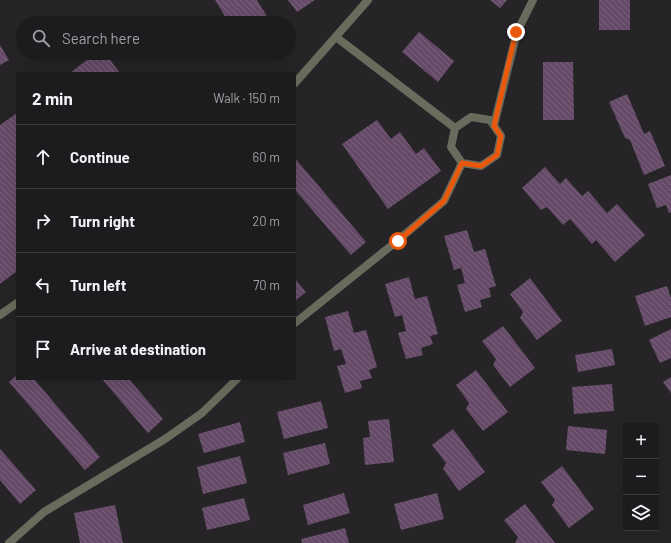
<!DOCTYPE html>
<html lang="en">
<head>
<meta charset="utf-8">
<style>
  body { margin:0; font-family:Barlow,sans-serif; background:#252426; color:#f1f3f6 }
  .controls { position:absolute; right:12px; bottom:12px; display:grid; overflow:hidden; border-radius:0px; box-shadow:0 4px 16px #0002 }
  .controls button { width:36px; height:36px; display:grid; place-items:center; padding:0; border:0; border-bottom:1px solid #3a393b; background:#1c1b1d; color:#f1f3f6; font:20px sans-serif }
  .stop { position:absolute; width:12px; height:12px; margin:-9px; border:3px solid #ea580c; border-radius:50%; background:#fff }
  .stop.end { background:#ea580c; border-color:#fff; box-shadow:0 1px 4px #0008 }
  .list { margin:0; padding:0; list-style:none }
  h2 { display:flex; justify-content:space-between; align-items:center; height:52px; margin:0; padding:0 16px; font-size:17px }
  h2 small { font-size:13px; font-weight:400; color:#a0a1a4 }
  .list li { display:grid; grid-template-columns:26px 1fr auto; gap:12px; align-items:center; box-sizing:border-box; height:64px; padding:0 16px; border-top:1px solid #3a393b }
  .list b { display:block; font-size:15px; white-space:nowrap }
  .list em { font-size:13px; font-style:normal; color:#a0a1a4 }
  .icon { flex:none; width:22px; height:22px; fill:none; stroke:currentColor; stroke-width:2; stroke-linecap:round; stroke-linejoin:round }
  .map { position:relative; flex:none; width:671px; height:543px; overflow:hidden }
  .search { position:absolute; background:#1c1b1d; box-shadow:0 4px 16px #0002; left:16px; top:16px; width:280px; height:44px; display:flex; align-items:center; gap:10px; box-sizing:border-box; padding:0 14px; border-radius:22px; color:#a0a1a4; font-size:15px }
  .panel { position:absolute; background:#1c1b1d; box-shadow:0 4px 16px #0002; left:16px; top:72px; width:280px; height:308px; border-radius:0px }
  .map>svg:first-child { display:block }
  .building { fill:url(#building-back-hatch) }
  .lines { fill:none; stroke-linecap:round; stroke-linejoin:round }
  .minor { stroke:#696c5c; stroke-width:8 }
  .tertiary { stroke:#696c5c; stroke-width:8 }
  .route { stroke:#ea580c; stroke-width:5 }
</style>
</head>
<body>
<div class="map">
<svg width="671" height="543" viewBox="0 0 671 543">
  <defs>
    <pattern id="building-back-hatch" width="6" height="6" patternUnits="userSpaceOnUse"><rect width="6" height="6" fill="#654b68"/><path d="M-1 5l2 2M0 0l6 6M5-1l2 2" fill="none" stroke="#7a647d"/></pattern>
  </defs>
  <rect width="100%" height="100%" fill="#262427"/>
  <g class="building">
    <path d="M 215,0 L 257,0 L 271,23 L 229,23 Z"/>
    <path d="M 288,0 L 315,0 L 297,12 Z"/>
    <path d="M 490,0 L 507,0 L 500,8 Z"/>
    <rect x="599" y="0" width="31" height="30"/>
    <path d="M 419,32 L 454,61 L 438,82 L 402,52 Z"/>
    <path d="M 0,45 L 9,60 L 0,65 Z"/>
    <path d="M 96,53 L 105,53 L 120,73 L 70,73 Z"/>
    <path d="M 543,62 L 573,62 L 574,120 L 543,120 Z"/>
    <path d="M 627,94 L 644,134 L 650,131 L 665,166 L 644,175 L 630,140 L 625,138 L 609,102 Z"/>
    <path d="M 17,113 L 17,271 L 0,284 L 0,125 Z"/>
    <path d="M 377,120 L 391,139 L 400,132 L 416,154 L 424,148 L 441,171 L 388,209 L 342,144 Z"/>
    <path d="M 295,158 L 366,242 L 351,255 L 295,190 Z"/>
    <path d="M 545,167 L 560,184 L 566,178 L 582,196 L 588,191 L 607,213 L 617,204 L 645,235 L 615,262 L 596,240 L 592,244 L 570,219 L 563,225 L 547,207 L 541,210 L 522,188 Z"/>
    <path d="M 671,175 L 671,212 L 669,213 L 666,205 L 657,208 L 648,184 Z"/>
    <path d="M 467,230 L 474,252 L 485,249 L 496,286 L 489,288 L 491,297 L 480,300 L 482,307 L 465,312 L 457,285 L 465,283 L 461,268 L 454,270 L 444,236 Z"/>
    <path d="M 409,277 L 415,299 L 427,296 L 438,334 L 430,336 L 433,344 L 421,348 L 423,355 L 406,359 L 398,333 L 406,331 L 402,315 L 395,317 L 385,284 Z"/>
    <path d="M 530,278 L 562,321 L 537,340 L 520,318 L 523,312 L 510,294 Z"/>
    <path d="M 295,279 L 306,292 L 295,301 Z"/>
    <path d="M 667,286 L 671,298 L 671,317 L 645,326 L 635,296 Z"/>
    <path d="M 348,311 L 354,333 L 366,330 L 377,367 L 369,370 L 372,378 L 360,381 L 362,388 L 345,393 L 337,366 L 346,364 L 341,349 L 334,351 L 325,317 Z"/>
    <path d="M 503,326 L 535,368 L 510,387 L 493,365 L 496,359 L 482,341 Z"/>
    <path d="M 671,329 L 671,358 L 660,363 L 649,340 Z"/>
    <path d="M 612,349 L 615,365 L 578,372 L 575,355 Z"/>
    <path d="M 476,370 L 508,412 L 483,431 L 466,409 L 469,403 L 456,385 Z"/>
    <path d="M 17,375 L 17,379 L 34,379 L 100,457 L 85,470 L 9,382 Z"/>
    <path d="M 671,377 L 671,393 L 663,382 Z"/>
    <path d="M 102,379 L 129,379 L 163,419 L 148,433 Z"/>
    <path d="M 612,384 L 614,411 L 574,414 L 572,387 Z"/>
    <path d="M 321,401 L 328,428 L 284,439 L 277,412 Z"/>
    <path d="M 389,419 L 394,462 L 365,465 L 363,438 L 370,437 L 368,421 Z"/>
    <path d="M 240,422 L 245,442 L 204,453 L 198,434 Z"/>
    <path d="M 568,426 L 607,430 L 605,454 L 566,450 Z"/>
    <path d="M 453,429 L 485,472 L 459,491 L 443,469 L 446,463 L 432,445 Z"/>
    <path d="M 325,443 L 330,464 L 288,475 L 283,453 Z"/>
    <path d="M 0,449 L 36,490 L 20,504 L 0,480 Z"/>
    <path d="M 240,456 L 247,483 L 203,494 L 197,467 Z"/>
    <path d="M 562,466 L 594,509 L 569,528 L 552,505 L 555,500 L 541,482 Z"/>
    <path d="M 344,493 L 350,513 L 308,525 L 303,505 Z"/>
    <path d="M 437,493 L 444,519 L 401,530 L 394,504 Z"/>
    <path d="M 244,498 L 250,520 L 207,530 L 202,508 Z"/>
    <path d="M 525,504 L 555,543 L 515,543 L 518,537 L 504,520 Z"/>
    <path d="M 115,505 L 123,543 L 80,543 L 74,513 Z"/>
    <path d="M 345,528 L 349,543 L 302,543 L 301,539 Z"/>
  </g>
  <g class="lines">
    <g class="minor">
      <path d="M 336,37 L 455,128"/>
      <path d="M 471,117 L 490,120 L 501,136 L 497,155 L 481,166 L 462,163 L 451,147 L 455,128 Z"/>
      <path d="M 494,125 L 517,32 L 533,0"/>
      <path d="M 295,323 L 397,241 L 444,201 L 462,163"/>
      <path d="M 9,543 L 44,512 L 165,439 L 202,413 L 237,379"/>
    </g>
    <g class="tertiary">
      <path d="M 295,83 L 368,0"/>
      <path d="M 0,315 L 17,303"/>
    </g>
  </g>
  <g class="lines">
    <path class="route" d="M 398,241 L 444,201 L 462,163 L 481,166 L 497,155 L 501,136 L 494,126 L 516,32"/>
  </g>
</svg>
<div class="controls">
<button>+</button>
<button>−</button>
<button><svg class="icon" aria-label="layers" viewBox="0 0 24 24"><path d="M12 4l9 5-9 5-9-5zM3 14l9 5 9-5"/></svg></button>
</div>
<div class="stop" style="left:398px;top:241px"></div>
<div class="stop end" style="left:516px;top:32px"></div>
<div class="search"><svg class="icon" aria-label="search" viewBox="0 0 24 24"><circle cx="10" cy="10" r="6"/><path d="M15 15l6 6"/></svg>Search here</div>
<section class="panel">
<h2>2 min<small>Walk · 150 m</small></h2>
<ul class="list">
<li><svg class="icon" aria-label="ahead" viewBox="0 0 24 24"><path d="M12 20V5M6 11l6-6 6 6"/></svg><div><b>Continue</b></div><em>60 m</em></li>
<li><svg class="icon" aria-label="right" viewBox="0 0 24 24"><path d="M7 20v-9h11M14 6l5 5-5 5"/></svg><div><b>Turn right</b></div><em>20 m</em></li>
<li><svg class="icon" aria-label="left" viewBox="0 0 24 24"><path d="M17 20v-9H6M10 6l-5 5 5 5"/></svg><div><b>Turn left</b></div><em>70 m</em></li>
<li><svg class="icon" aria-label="arrive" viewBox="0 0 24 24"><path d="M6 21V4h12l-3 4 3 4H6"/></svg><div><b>Arrive at destination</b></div></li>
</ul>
</section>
</div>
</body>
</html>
